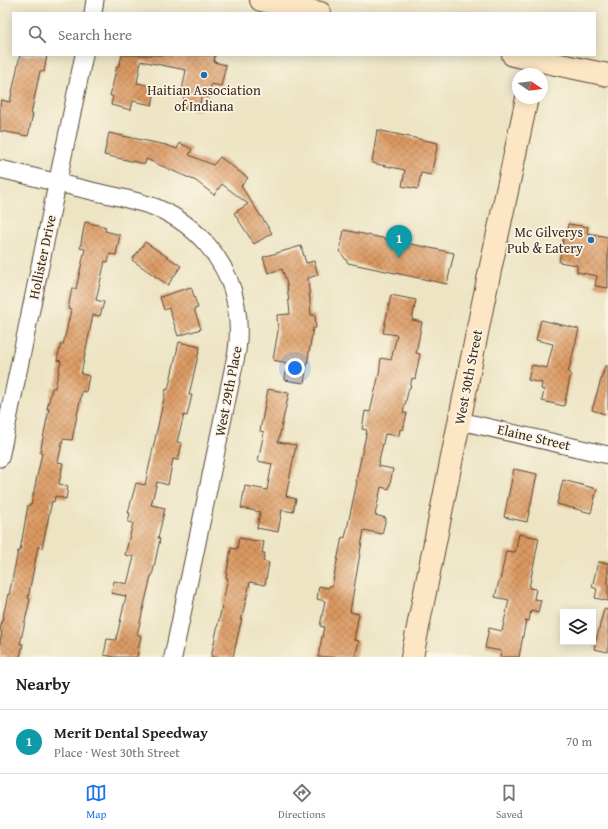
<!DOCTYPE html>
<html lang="en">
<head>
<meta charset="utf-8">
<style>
  body { margin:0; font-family:"Gentium Book Plus",serif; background:#f6f6f6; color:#222 }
  .controls { position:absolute; right:12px; bottom:12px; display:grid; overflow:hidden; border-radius:0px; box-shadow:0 2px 10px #0003 }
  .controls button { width:36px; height:36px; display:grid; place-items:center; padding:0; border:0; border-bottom:1px solid #e0e0e0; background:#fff; color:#222; font:20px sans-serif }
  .compass { position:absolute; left:512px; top:68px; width:36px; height:36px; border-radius:50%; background:#fff; box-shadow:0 2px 10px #0003; rotate:103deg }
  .you { position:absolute; left:295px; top:368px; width:14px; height:14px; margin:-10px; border:3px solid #fff; border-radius:50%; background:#1a73e8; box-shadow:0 0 0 6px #1a73e833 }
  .badge { display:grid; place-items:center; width:26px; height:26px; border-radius:50%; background:#1a73e8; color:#fff; font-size:13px; font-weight:700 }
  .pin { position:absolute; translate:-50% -33px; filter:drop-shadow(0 1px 2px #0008) }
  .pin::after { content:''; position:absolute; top:21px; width:14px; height:12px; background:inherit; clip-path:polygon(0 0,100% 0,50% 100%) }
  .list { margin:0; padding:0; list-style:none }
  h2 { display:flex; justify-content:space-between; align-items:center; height:52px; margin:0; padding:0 16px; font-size:17px }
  h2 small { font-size:13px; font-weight:400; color:#767676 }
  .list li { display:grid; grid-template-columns:26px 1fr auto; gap:12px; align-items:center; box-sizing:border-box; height:64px; padding:0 16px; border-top:1px solid #e0e0e0 }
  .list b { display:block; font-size:15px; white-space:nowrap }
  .list p { margin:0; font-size:13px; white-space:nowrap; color:#767676 }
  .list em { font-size:13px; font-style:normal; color:#767676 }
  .icon { flex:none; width:22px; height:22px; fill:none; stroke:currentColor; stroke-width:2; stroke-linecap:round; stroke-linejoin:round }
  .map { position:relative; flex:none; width:608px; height:657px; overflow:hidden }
  .search { position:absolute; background:#fff; box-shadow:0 2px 10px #0003; left:12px; right:12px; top:12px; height:44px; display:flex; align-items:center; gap:10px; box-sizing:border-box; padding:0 14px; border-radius:0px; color:#767676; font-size:15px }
  .sheet { height:116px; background:#fff }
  nav { display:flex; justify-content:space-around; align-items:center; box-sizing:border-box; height:56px; border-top:1px solid #e0e0e0; background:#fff; font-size:11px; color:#767676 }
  nav a { display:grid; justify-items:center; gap:2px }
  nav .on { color:#1a73e8 }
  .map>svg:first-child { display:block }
  .building { fill:url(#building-cross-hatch) }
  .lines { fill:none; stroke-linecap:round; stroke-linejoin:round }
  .street-casing { stroke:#564637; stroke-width:19 }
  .secondary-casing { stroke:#564637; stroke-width:24 }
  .street { stroke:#fff; stroke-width:17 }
  .secondary { stroke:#fce6c4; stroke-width:22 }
  .poi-dot { fill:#1f6fb2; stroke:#fcf5e5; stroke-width:1.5 }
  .labels { text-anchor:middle; stroke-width:3.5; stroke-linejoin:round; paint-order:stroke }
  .poi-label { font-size:14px; fill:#3b2a1e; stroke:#fcf5e5 }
  .street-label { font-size:14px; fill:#3b2a1e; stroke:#fcf5e5 }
</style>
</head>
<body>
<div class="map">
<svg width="608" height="657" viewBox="0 0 608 657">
  <defs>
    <pattern id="building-cross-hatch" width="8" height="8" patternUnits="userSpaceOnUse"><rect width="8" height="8" fill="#db9962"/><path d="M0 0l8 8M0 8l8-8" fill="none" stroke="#b37d50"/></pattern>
  </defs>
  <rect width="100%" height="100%" fill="#fcf5e5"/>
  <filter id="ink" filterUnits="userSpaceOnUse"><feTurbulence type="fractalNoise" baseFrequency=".025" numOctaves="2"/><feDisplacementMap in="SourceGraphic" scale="8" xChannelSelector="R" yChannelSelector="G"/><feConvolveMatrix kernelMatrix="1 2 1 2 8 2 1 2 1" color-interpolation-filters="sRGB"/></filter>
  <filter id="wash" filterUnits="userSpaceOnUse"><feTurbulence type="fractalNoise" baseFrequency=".012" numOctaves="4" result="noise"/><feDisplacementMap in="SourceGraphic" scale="16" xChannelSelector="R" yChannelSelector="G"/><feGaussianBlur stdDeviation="0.9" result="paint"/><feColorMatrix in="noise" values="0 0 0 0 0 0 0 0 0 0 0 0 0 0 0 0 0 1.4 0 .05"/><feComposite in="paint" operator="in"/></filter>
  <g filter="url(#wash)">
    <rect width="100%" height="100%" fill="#ece4c3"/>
    <g id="blocks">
      <g class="building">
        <path d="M 20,55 L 47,55 L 44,72 L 40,71 L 31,114 L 33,114 L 28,136 L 0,131 L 0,107 L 1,100 L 10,102 Z"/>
        <path d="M 122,55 L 215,55 L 214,62 L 226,65 L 221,86 L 211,84 L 209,97 L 202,95 L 198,111 L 181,108 L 185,92 L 182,91 L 186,70 L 141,61 L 137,83 L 156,87 L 152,105 L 133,101 L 131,110 L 111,105 L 113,96 L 110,96 L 117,66 L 119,66 Z"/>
        <path d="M 377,130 L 438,143 L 431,175 L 421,173 L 418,189 L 402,186 L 405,170 L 372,163 Z"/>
        <path d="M 109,133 L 166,145 L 177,149 L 180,143 L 192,149 L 189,155 L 213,165 L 220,157 L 248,178 L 241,186 L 272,233 L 254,244 L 234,213 L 248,204 L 222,184 L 214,195 L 196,181 L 146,159 L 145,164 L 104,155 Z"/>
        <path d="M 85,222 L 106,227 L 105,231 L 120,235 L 116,255 L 110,254 L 108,262 L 105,261 L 96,300 L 104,302 L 100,316 L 93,315 L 81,374 L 89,376 L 86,392 L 82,391 L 72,440 L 63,439 L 58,462 L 63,463 L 59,484 L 68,486 L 66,499 L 55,496 L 54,502 L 52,501 L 42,548 L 38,547 L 28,598 L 30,599 L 20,644 L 23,644 L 20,657 L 0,657 L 0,641 L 2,632 L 0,630 L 8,594 L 9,595 L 18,551 L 20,551 L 28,505 L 31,505 L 42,453 L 40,453 L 49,409 L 47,409 L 52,388 L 55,388 L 61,361 L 57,360 L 61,344 L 63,345 L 71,310 L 68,309 L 72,288 L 76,289 L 85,249 L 80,248 Z"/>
        <path d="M 568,224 L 588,227 L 587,233 L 608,237 L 608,288 L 595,286 L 597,276 L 577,272 L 577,265 L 559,262 L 564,234 L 566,234 Z"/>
        <path d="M 344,230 L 454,253 L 447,284 L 348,263 L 340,251 Z"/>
        <path d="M 145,242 L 181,266 L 168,285 L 132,260 Z"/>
        <path d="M 301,246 L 306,263 L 314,261 L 318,275 L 308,278 L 311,315 L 315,315 L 316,328 L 313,328 L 304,383 L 285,380 L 287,363 L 273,360 L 278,331 L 277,315 L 290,314 L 287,284 L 282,269 L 268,273 L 263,257 Z"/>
        <path d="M 191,287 L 198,308 L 194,309 L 201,329 L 178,336 L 169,308 L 164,310 L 160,297 Z"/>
        <path d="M 391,295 L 416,300 L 412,320 L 422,322 L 416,353 L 420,354 L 415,379 L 412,378 L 410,388 L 409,388 L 403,413 L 407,413 L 403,430 L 400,429 L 399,436 L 385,434 L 378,466 L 393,469 L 389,489 L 381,487 L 375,515 L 386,518 L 382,534 L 364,530 L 350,612 L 359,614 L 354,640 L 359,641 L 355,657 L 318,657 L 324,627 L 320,626 L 325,601 L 317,599 L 319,586 L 328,588 L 329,586 L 332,586 L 342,537 L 345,538 L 357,482 L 356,481 L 367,430 L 362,429 L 365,411 L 370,412 L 379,374 L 381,358 L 391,360 L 397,335 L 383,333 Z"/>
        <path d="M 541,320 L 579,329 L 568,373 L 571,373 L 564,406 L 542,401 L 544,390 L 541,389 L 542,383 L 528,380 L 532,365 L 547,368 L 553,344 L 536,340 Z"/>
        <path d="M 179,342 L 200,347 L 189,395 L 192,395 L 187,416 L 184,415 L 177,442 L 182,443 L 178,460 L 173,459 L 168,485 L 157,482 L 151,505 L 165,508 L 158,538 L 160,539 L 152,576 L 151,576 L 137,635 L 141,636 L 137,657 L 115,657 L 104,655 L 107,639 L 116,640 L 126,596 L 111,593 L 114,581 L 127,584 L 134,557 L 125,555 L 133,523 L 128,522 L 130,513 L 128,513 L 136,483 L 145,485 L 166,389 L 168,390 Z"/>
        <path d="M 605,366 L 608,366 L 608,415 L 592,410 Z"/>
        <path d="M 268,389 L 289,393 L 278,442 L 296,445 L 286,496 L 296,499 L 293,512 L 282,510 L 278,532 L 257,528 L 260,512 L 241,508 L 245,486 L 267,490 L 272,464 L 258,461 L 264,432 L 260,431 Z"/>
        <path d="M 514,469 L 537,474 L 527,522 L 504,517 Z"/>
        <path d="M 563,480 L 597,489 L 591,513 L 557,504 Z"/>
        <path d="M 519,534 L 539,538 L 529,588 L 536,589 L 534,599 L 541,600 L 538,612 L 531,610 L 529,621 L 526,620 L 519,657 L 500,657 L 501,651 L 485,648 L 489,628 L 502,631 L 509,600 L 495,597 L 499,581 L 500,581 L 506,551 L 515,552 Z"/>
        <path d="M 239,538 L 264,542 L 262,553 L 265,553 L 263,561 L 269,563 L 265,585 L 250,582 L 233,657 L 211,657 L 228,578 L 226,578 L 231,548 L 237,549 Z"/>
        <path d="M 598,562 L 608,563 L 608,601 L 595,598 L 597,589 L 592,587 Z"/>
        <path d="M 604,609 L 608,610 L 608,652 L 594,649 Z"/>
      </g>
    </g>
  </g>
  <g filter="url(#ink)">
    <use href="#blocks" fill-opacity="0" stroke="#564637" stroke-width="1"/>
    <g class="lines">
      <g class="street-casing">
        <g id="street">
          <path d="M 93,13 L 95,0"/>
          <path d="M 0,169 C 31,176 61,184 92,191 C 113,196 136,200 157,208 C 197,225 229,262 236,305 C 239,321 239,336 237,351 L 173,657"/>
          <path d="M 460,421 L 608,455"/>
          <path d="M 0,458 L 84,55"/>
        </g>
      </g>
      <g class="secondary-casing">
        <g id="secondary">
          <path d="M 261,0 L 320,13"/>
          <path d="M 513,55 L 608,75"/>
          <path d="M 412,657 L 483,303 L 527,98"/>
        </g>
      </g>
      <use href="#street" class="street"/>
      <use href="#secondary" class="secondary"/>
    </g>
  </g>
  <g class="poi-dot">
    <circle cx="204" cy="75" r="4"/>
    <circle cx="591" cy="240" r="4"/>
  </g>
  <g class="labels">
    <g class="poi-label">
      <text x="204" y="95">Haitian Association<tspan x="204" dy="16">of Indiana</tspan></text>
      <text x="583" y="237" text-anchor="end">Mc Gilverys<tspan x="583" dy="16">Pub &amp; Eatery</tspan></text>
    </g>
    <g class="street-label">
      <text transform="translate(42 257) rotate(-78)" y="5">Hollister Drive</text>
      <text transform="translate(468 377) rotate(-79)" y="5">West 30th Street</text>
      <text transform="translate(228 391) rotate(-79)" y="5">West 29th Place</text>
      <text transform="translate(534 437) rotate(13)" y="5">Elaine Street</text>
    </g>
  </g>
</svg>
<div class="controls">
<button><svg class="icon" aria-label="layers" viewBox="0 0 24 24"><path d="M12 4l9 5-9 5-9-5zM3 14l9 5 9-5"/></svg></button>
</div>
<svg class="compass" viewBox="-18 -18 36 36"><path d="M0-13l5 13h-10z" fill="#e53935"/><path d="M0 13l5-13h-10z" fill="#767676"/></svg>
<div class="you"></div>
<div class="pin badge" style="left:399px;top:258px;background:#0f9aa8">1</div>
<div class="search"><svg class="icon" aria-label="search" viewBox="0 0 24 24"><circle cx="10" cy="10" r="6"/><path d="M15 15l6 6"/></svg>Search here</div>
</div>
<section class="sheet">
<h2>Nearby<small></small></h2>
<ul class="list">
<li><span class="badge" style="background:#0f9aa8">1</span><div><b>Merit Dental Speedway</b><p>Place · West 30th Street</p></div><em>70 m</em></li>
</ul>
</section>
<nav>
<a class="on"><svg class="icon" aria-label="map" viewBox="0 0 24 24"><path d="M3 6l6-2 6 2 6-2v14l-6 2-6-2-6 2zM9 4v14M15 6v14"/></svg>Map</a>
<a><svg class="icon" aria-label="directions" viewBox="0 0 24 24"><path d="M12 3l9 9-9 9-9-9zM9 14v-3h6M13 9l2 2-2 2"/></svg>Directions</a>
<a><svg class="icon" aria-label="saved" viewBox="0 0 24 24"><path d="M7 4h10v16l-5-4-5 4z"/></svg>Saved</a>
</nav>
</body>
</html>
